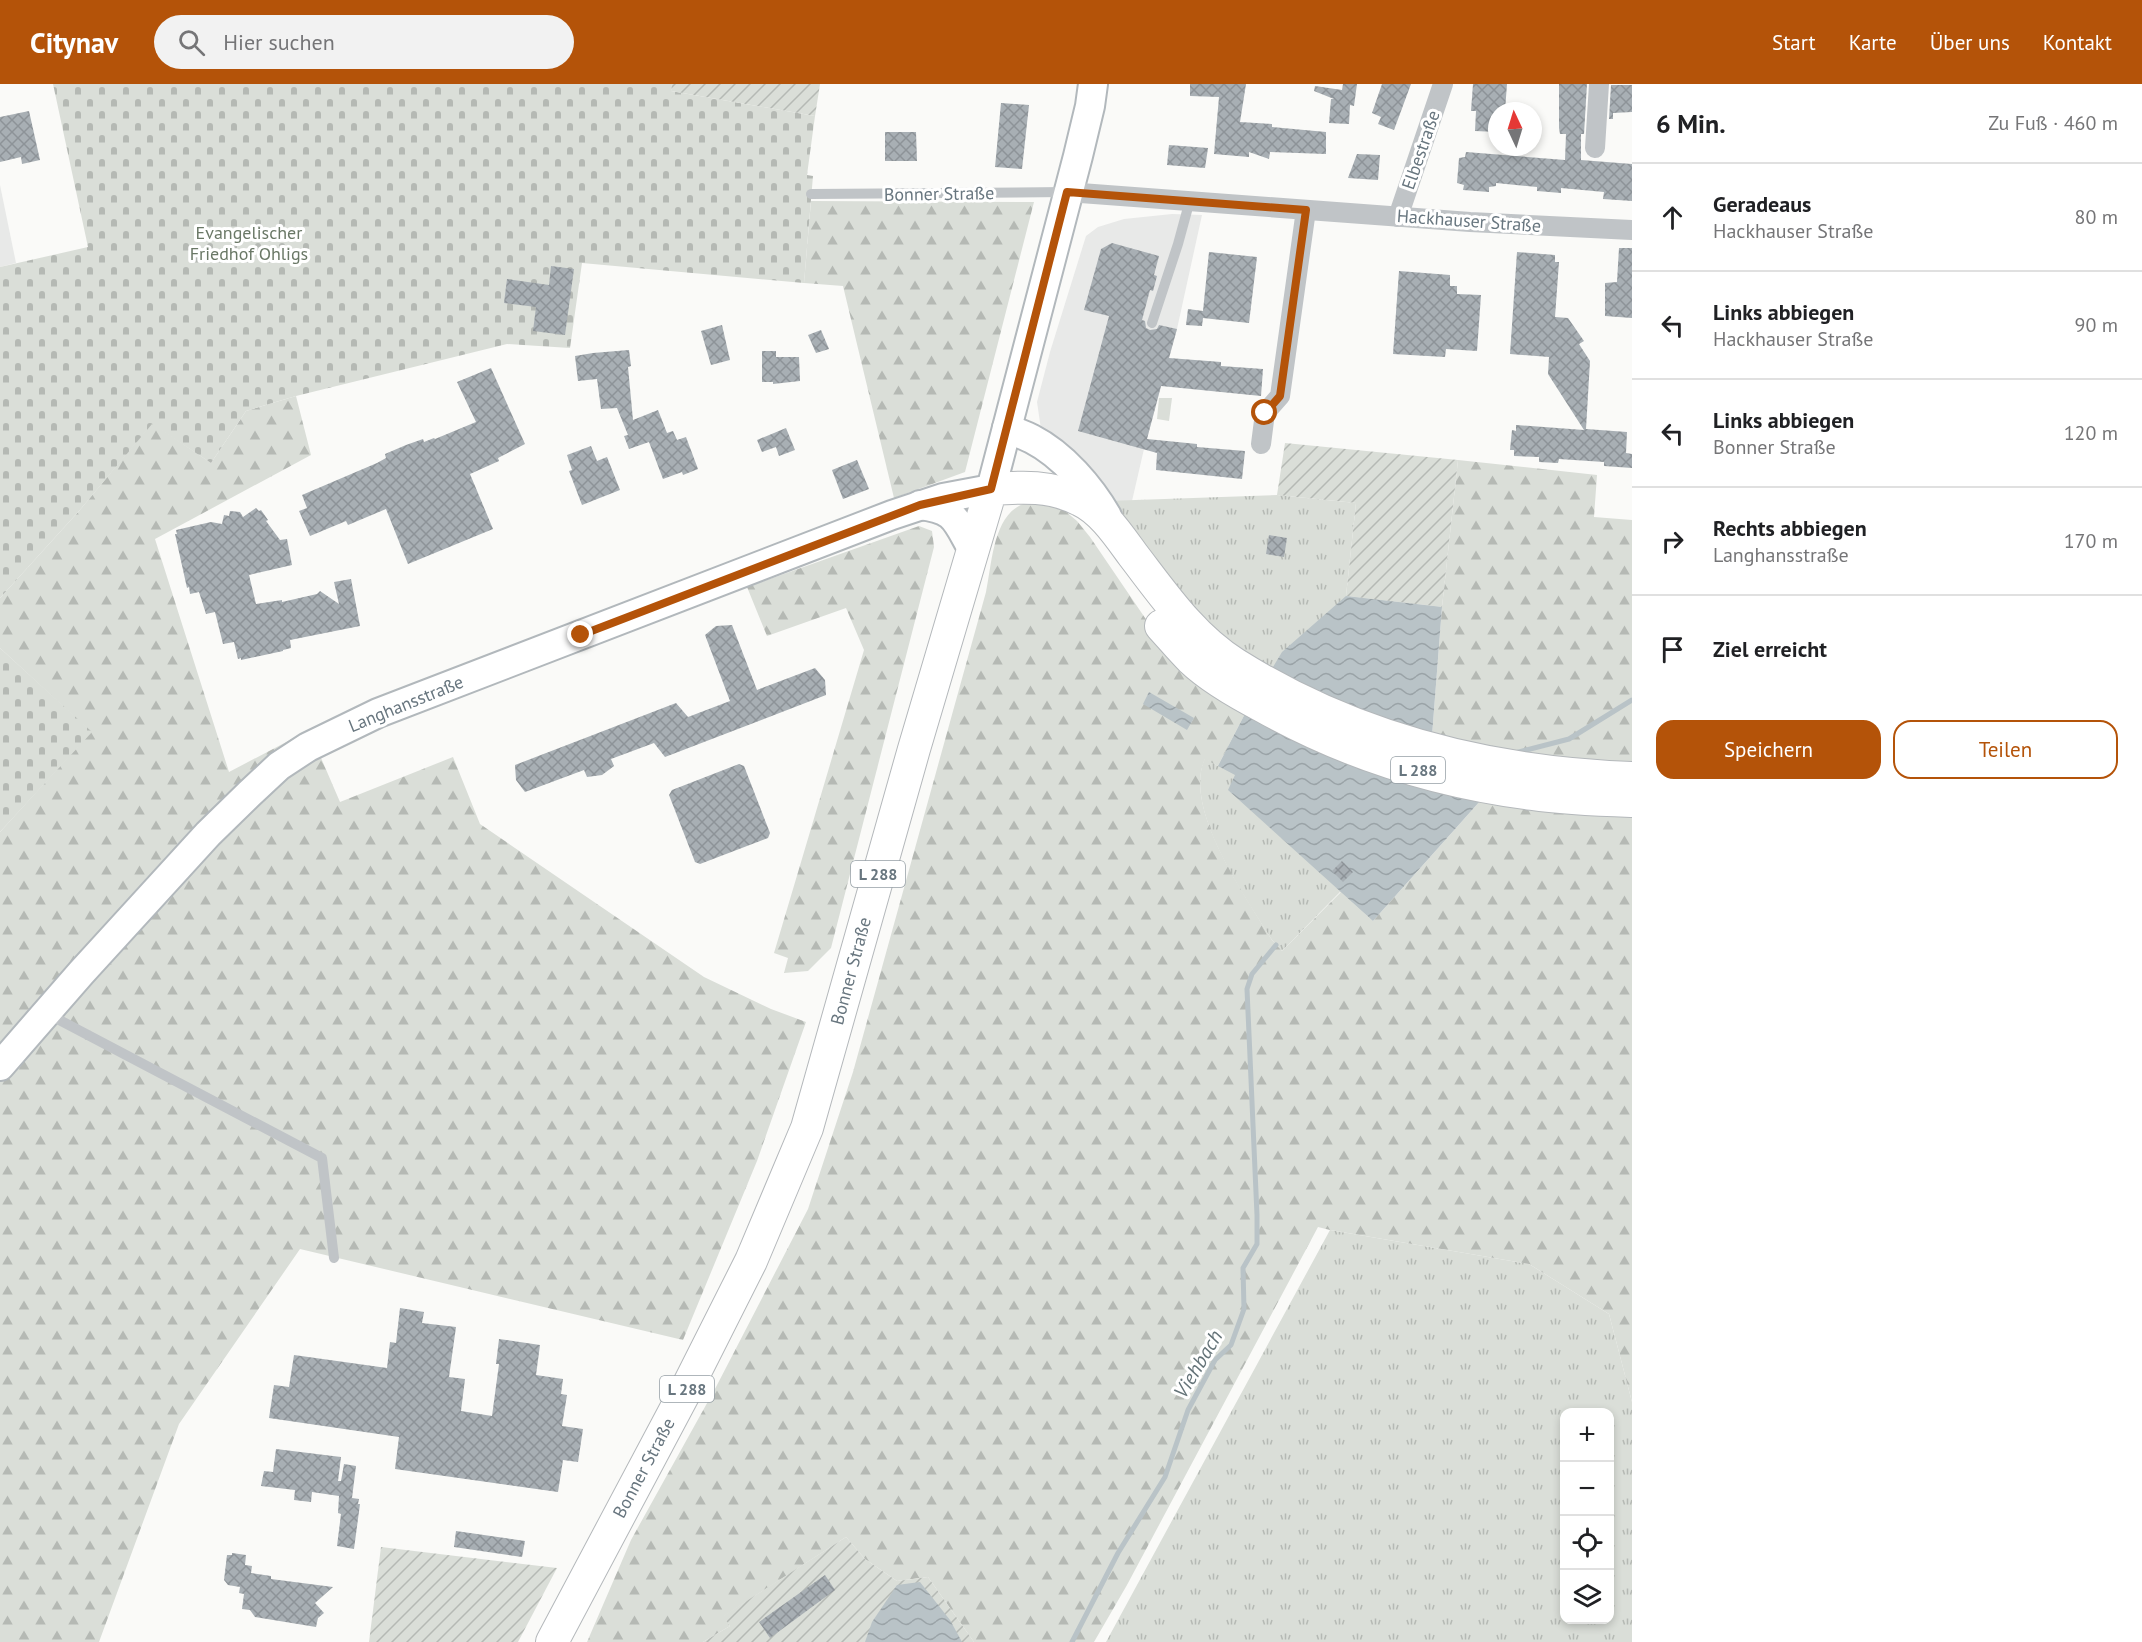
<!DOCTYPE html>
<html lang="de">
<head>
<meta charset="utf-8">
<style>
  body { margin:0; font-family:"PT Sans",sans-serif; background:#f2f2f2; color:#202124 }
  .controls { position:absolute; right:18px; bottom:18px; display:grid; overflow:hidden; border-radius:12px; box-shadow:0 3px 9px #0003 }
  .controls button { width:54px; height:54px; display:grid; place-items:center; padding:0; border:0; border-bottom:2px solid #e0e0e0; background:#fff; color:#202124; font:30px sans-serif }
  .compass { position:absolute; left:1488px; top:18px; width:54px; height:54px; border-radius:50%; background:#fff; box-shadow:0 3px 9px #0003; rotate:356deg }
  .stop { position:absolute; width:18px; height:18px; margin:-14px; border:4px solid #b45309; border-radius:50%; background:#fff }
  .stop.end { background:#b45309; border-color:#fff; box-shadow:0 2px 6px #0008 }
  .list { margin:0; padding:0; list-style:none }
  h2 { display:flex; justify-content:space-between; align-items:center; height:78px; margin:0; padding:0 24px; font-size:26px }
  h2 small { font-size:20px; font-weight:400; color:#757577 }
  .list li { display:grid; grid-template-columns:39px 1fr auto; gap:18px; align-items:center; box-sizing:border-box; height:108px; padding:0 24px; border-top:2px solid #e0e0e0 }
  .list b { display:block; font-size:22px; white-space:nowrap }
  .list p { margin:0; font-size:20px; white-space:nowrap; color:#757577 }
  .list em { font-size:20px; font-style:normal; color:#757577 }
  .actions { display:flex; gap:12px; padding:18px 24px }
  .actions a { flex:1; padding:14px 0; border:2px solid #b45309; border-radius:18px; text-align:center; font-size:21px; color:#b45309 }
  .actions .main { background:#b45309; color:#fff }
  .icon { flex:none; width:33px; height:33px; fill:none; stroke:currentColor; stroke-width:2; stroke-linecap:round; stroke-linejoin:round }
  .map { position:relative; flex:none; width:1632px; height:1558px; overflow:hidden }
  header { display:flex; align-items:center; gap:36px; box-sizing:border-box; height:84px; padding:0 30px; background:#b45309; color:#fff }
  header strong { font-size:28px }
  nav { display:flex; gap:33px; margin-inline-start:auto; font-size:21px }
  .search { width:420px; height:54px; background:#f2f2f2; display:flex; align-items:center; gap:15px; box-sizing:border-box; padding:0 21px; border-radius:33px; color:#757577; font-size:22px }
  main { display:flex }
  aside { flex:1; background:#fff }
  .map>svg:first-child { display:block }
  .built { fill:#e8e9e8 }
  .grass { fill:url(#grass-tufts); fill-rule:evenodd }
  .forest { fill:url(#forest-firs) }
  .cemetery { fill:url(#cemetery-stones) }
  .park { fill:#daded8 }
  .garden { fill:url(#garden-furrows) }
  .water { fill:url(#water-waves) }
  .lines { fill:none; stroke-linecap:round; stroke-linejoin:round }
  .stream { stroke:#b9c3c7; stroke-width:5 }
  .building { fill:url(#building-cross-hatch) }
  .secondary-casing { stroke:#b2b8bc; stroke-width:32 }
  .primary-casing { stroke:#b4b8bb; stroke-width:34 }
  .lane { stroke:#c0c4c7; stroke-width:10 }
  .street { stroke:#c0c4c7; stroke-width:20 }
  .secondary { stroke:#fff; stroke-width:28 }
  .primary { stroke:#fff; stroke-width:32 }
  .route { stroke:#b45309; stroke-width:8 }
  .labels { text-anchor:middle; stroke-width:6; stroke-linejoin:round; paint-order:stroke }
  .shield { fill:#fff; stroke:#959fa5; stroke-width:1.5 }
  .shield-label { font-size:16px; font-weight:bold; fill:#68767f }
  .street-label { font-size:18px; fill:#68767f; stroke:#fff }
  .park-label { font-size:18px; fill:#6a7866; stroke:#fff }
  .water-label { font-size:20px; font-style:italic; fill:#647378; stroke:#fff }
</style>
</head>
<body>
<header>
<strong>Citynav</strong>
<div class="search"><svg class="icon" aria-label="search" viewBox="0 0 24 24"><circle cx="10" cy="10" r="6"/><path d="M15 15l6 6"/></svg>Hier suchen</div>
<nav><a>Start</a><a>Karte</a><a>Über uns</a><a>Kontakt</a></nav>
</header>
<main>
<div class="map">
<svg width="1632" height="1558" viewBox="0 0 1632 1558">
  <defs>
    <pattern id="grass-tufts" width="24" height="20" patternUnits="userSpaceOnUse" patternTransform="scale(1.5)"><rect width="24" height="20" fill="#daded8"/><path d="M3 7l-1-3M5 7V3M7 7l1-3M15 17l-1-3M17 17v-4M19 17l1-3" fill="none" stroke="#b5b9b4"/></pattern>
    <pattern id="forest-firs" width="22" height="20" patternUnits="userSpaceOnUse" patternTransform="scale(1.5)"><rect width="22" height="20" fill="#daded8"/><path d="M5 1l3.5 6h-7zM16 11l3.5 6h-7z" fill="#b5b9b4"/></pattern>
    <pattern id="cemetery-stones" width="16" height="16" patternUnits="userSpaceOnUse" patternTransform="scale(1.5)"><rect width="16" height="16" fill="#daded8"/><path d="M2 7V4a2 2 0 0 1 4 0v3zM10 15v-3a2 2 0 0 1 4 0v3z" fill="#b5b9b4"/></pattern>
    <pattern id="garden-furrows" width="10" height="10" patternUnits="userSpaceOnUse" patternTransform="scale(1.5)"><rect width="10" height="10" fill="#daded8"/><path d="M-1 1l2-2M0 10L10 0M9 11l2-2" fill="none" stroke="#b5b9b4"/></pattern>
    <pattern id="water-waves" width="16" height="10" patternUnits="userSpaceOnUse" patternTransform="scale(1.5)"><rect width="16" height="10" fill="#b9c3c7"/><path d="M0 5q4-4 8 0t8 0" fill="none" stroke="#9aa3a7"/></pattern>
    <pattern id="building-cross-hatch" width="8" height="8" patternUnits="userSpaceOnUse" patternTransform="scale(1.5)"><rect width="8" height="8" fill="#a8afb4"/><path d="M0 0l8 8M0 8l8-8" fill="none" stroke="#8d9398"/></pattern>
  </defs>
  <rect width="100%" height="100%" fill="#fafaf8"/>
  <g class="built">
    <path d="M 0,101 L 16,179 L 0,183 Z"/>
    <path d="M 1172,130 L 1202,131 L 1177,245 L 1144,365 L 1132,417 L 1107,417 L 1042,352 L 1037,318 L 1050,268 L 1086,152 L 1098,143 L 1124,135 Z"/>
  </g>
  <g class="grass">
    <path d="M 1277,411 L 1356,419 L 1346,512 L 1442,523 L 1285,594 L 1211,548 L 1107,417 Z"/>
    <path d="M 1247,626 L 1373,837 L 1340,808 L 1282,867 L 1272,856 C 1246,814 1182,724 1205,674 L 1218,682 Z"/>
    <path d="M 1330,1146 L 1529,1180 L 1609,1230 L 1632,1318 L 1632,1558 L 1106,1558 ZM 1564,1328 L 1610,1328 L 1610,1536 L 1564,1536 Z"/>
  </g>
  <g class="forest">
    <path d="M 811,117 L 1034,118 L 965,388 L 894,414 L 843,202 L 804,199 Z"/>
    <path d="M 296,312 L 311,371 L 155,455 L 229,688 L 309,646 L 340,718 L 453,673 L 480,740 L 704,893 L 771,925 L 806,938 L 757,1077 L 683,1256 L 300,1165 L 179,1340 L 99,1558 L 0,1558 L 0,748 L 91,648 L 0,564 L 0,514 L 79,427 L 152,339 L 211,379 L 246,327 Z"/>
    <path d="M 1458,376 L 1597,391 L 1594,433 L 1632,436 L 1632,680 L 1564,677 L 1432,652 L 1442,523 Z"/>
    <path d="M 1036,417 L 1064,426 L 1077,437 L 1090,453 L 1158,553 L 1247,626 L 1218,682 L 1205,675 C 1182,724 1247,814 1272,856 L 1282,867 L 1341,808 L 1373,837 L 1481,716 L 1632,730 L 1632,1318 L 1609,1230 L 1529,1180 L 1330,1146 L 1318,1143 L 1127,1501 L 1094,1558 L 974,1558 L 928,1493 L 897,1497 L 865,1475 L 846,1453 L 724,1532 L 730,1542 L 703,1558 L 587,1558 L 631,1456 L 716,1303 L 808,1125 L 853,988 L 986,508 C 993,475 993,420 1036,417 Z"/>
    <path d="M 919,442 L 932,447 L 934,463 L 831,864 L 808,887 L 784,889 L 788,874 L 774,869 L 864,566 L 846,524 L 767,552 L 747,503 Z"/>
  </g>
  <g class="cemetery">
    <path d="M 53,0 L 672,0 L 671,7 L 815,32 L 807,91 L 813,92 L 804,199 L 582,179 L 570,264 L 507,260 L 296,312 L 246,327 L 211,379 L 152,340 L 79,427 L 0,514 L 0,183 L 88,163 Z"/>
    <path d="M 0,564 L 92,648 L 0,748 Z"/>
  </g>
  <path class="park" d="M 1159,314 L 1172,314 L 1169,337 L 1157,335 Z"/>
  <g class="garden">
    <path d="M 672,0 L 820,0 L 815,32 L 671,7 Z"/>
    <path d="M 1285,359 L 1458,376 L 1442,523 L 1346,512 L 1356,419 L 1277,411 Z"/>
    <path d="M 846,1453 L 865,1475 L 897,1497 L 928,1493 L 974,1558 L 703,1558 L 730,1542 L 723,1532 Z"/>
    <path d="M 381,1463 L 557,1484 L 518,1558 L 369,1558 Z"/>
  </g>
  <g class="water">
    <path d="M 1346,512 L 1442,523 L 1432,652 L 1481,716 L 1373,837 L 1228,706 L 1235,691 L 1218,682 L 1247,626 L 1282,568 Z"/>
    <path d="M 1149,608 L 1194,634 L 1187,646 L 1143,620 Z"/>
    <path d="M 920,1498 L 950,1536 L 962,1558 L 865,1558 L 872,1538 L 897,1501 Z"/>
  </g>
  <g class="lines">
    <g class="stream">
      <path d="M 1515,669 L 1569,655 L 1632,616"/>
      <path d="M 1072,1558 L 1118,1469 L 1165,1393 L 1188,1326 L 1215,1276 L 1231,1261 L 1244,1225 L 1243,1184 L 1257,1160 L 1257,1131 L 1247,905 L 1252,890 L 1276,861"/>
    </g>
  </g>
  <g class="building">
    <path d="M 1190,0 L 1246,0 L 1240,38 L 1272,40 L 1272,43 L 1326,48 L 1326,70 L 1270,68 L 1269,75 L 1249,68 L 1249,73 L 1214,70 L 1219,13 L 1190,12 Z"/>
    <path d="M 1343,0 L 1357,0 L 1354,22 L 1350,21 L 1349,40 L 1329,39 L 1331,15 L 1334,15 L 1314,7 L 1315,2 L 1342,6 Z"/>
    <path d="M 1382,0 L 1411,0 L 1394,46 L 1378,40 L 1381,33 L 1372,29 Z"/>
    <path d="M 1473,0 L 1507,0 L 1505,27 L 1497,27 L 1497,48 L 1475,47 L 1476,27 L 1471,27 Z"/>
    <path d="M 1559,0 L 1587,0 L 1584,50 L 1581,50 L 1581,76 L 1632,80 L 1632,117 L 1603,115 L 1604,108 L 1561,104 L 1561,109 L 1537,107 L 1537,103 L 1496,99 L 1496,102 L 1489,103 L 1489,108 L 1463,106 L 1464,101 L 1457,99 L 1459,74 L 1465,73 L 1466,68 L 1565,76 L 1566,50 L 1560,50 L 1559,44 Z"/>
    <path d="M 1611,1 L 1632,1 L 1632,28 L 1613,29 L 1613,35 L 1609,35 Z"/>
    <path d="M 1001,19 L 1029,21 L 1022,85 L 995,83 Z"/>
    <path d="M 29,27 L 40,76 L 22,80 L 21,73 L 0,78 L 0,33 Z"/>
    <path d="M 885,48 L 916,48 L 917,77 L 885,77 Z"/>
    <path d="M 1169,61 L 1208,64 L 1205,84 L 1167,81 Z"/>
    <path d="M 1357,70 L 1380,71 L 1378,96 L 1348,94 Z"/>
    <path d="M 1112,159 L 1159,172 L 1154,191 L 1157,192 L 1153,207 L 1150,206 L 1142,236 L 1145,237 L 1146,244 L 1150,246 L 1157,245 L 1159,241 L 1177,245 L 1169,274 L 1221,278 L 1221,282 L 1263,285 L 1261,312 L 1161,302 L 1147,355 L 1197,360 L 1197,363 L 1245,367 L 1242,395 L 1156,386 L 1157,369 L 1078,347 L 1109,232 L 1084,226 L 1101,165 Z"/>
    <path d="M 1619,164 L 1632,164 L 1632,234 L 1605,232 L 1605,199 L 1617,198 Z"/>
    <path d="M 1209,168 L 1257,173 L 1249,239 L 1203,234 L 1202,242 L 1186,241 L 1188,225 L 1203,227 Z"/>
    <path d="M 1517,168 L 1555,171 L 1555,178 L 1559,178 L 1555,233 L 1568,234 L 1584,257 L 1579,260 L 1590,277 L 1586,345 L 1627,348 L 1626,369 L 1632,370 L 1632,384 L 1604,382 L 1604,378 L 1559,375 L 1558,379 L 1539,378 L 1539,373 L 1514,372 L 1514,366 L 1510,366 L 1512,346 L 1516,347 L 1516,341 L 1584,346 L 1548,290 L 1549,273 L 1510,270 Z"/>
    <path d="M 551,182 L 574,185 L 565,251 L 533,247 L 536,223 L 504,219 L 507,195 L 549,201 Z"/>
    <path d="M 1399,187 L 1450,191 L 1450,202 L 1457,202 L 1457,210 L 1481,211 L 1477,267 L 1446,265 L 1445,273 L 1393,270 Z"/>
    <path d="M 722,241 L 730,276 L 711,281 L 701,247 Z"/>
    <path d="M 821,246 L 829,265 L 816,269 L 808,251 Z"/>
    <path d="M 629,266 L 631,282 L 628,283 L 633,336 L 658,326 L 667,349 L 673,347 L 677,356 L 686,353 L 698,385 L 683,391 L 682,388 L 663,395 L 649,358 L 629,365 L 624,352 L 628,351 L 617,324 L 601,325 L 597,295 L 578,297 L 575,272 L 593,269 Z"/>
    <path d="M 762,267 L 776,267 L 776,273 L 799,273 L 800,297 L 773,300 L 773,298 L 762,298 Z"/>
    <path d="M 491,284 L 525,360 L 498,374 L 499,377 L 470,390 L 493,445 L 408,480 L 386,425 L 348,441 L 346,437 L 310,452 L 299,427 L 307,424 L 302,411 L 377,379 L 386,374 L 385,370 L 406,361 L 423,355 L 424,358 L 434,354 L 435,355 L 476,338 L 457,298 Z"/>
    <path d="M 786,344 L 795,366 L 779,372 L 776,363 L 762,368 L 757,356 Z"/>
    <path d="M 591,362 L 597,377 L 607,373 L 620,406 L 582,421 L 569,387 L 572,386 L 567,371 Z"/>
    <path d="M 857,376 L 869,405 L 843,415 L 832,386 Z"/>
    <path d="M 256,424 L 259,427 L 261,426 L 268,436 L 266,437 L 280,456 L 287,455 L 292,481 L 249,491 L 256,520 L 282,516 L 282,518 L 317,510 L 320,507 L 339,520 L 334,498 L 351,495 L 360,542 L 290,556 L 291,564 L 283,566 L 283,567 L 241,576 L 241,574 L 238,575 L 234,558 L 223,560 L 215,528 L 206,530 L 199,508 L 190,510 L 189,503 L 187,504 L 175,450 L 177,450 L 176,446 L 211,438 L 222,440 L 224,431 L 229,432 L 230,427 L 240,428 L 243,433 Z"/>
    <path d="M 1269,451 L 1287,454 L 1284,473 L 1266,470 Z"/>
    <path d="M 732,541 L 757,606 L 815,584 L 825,596 L 826,611 L 665,673 L 654,659 L 611,675 L 614,682 L 602,691 L 587,693 L 584,686 L 525,708 L 516,696 L 515,681 L 676,619 L 688,633 L 730,617 L 705,551 L 716,542 Z"/>
    <path d="M 739,680 L 744,682 L 770,749 L 768,754 L 700,780 L 695,778 L 669,711 L 672,706 Z"/>
    <path d="M 1342,777 L 1353,788 L 1343,798 L 1332,787 Z"/>
    <path d="M 400,1224 L 424,1228 L 422,1239 L 456,1243 L 449,1293 L 465,1295 L 461,1327 L 492,1332 L 499,1280 L 496,1280 L 499,1255 L 540,1261 L 536,1291 L 563,1295 L 561,1310 L 567,1311 L 562,1342 L 583,1345 L 578,1378 L 563,1376 L 558,1408 L 395,1385 L 399,1353 L 269,1334 L 274,1301 L 289,1303 L 294,1271 L 387,1284 L 390,1258 L 396,1259 Z"/>
    <path d="M 276,1365 L 341,1373 L 338,1397 L 341,1397 L 344,1380 L 356,1382 L 352,1414 L 359,1415 L 358,1420 L 360,1420 L 354,1465 L 337,1462 L 341,1430 L 338,1429 L 339,1412 L 312,1408 L 311,1418 L 294,1416 L 295,1406 L 261,1402 L 264,1387 L 273,1388 Z"/>
    <path d="M 456,1447 L 525,1457 L 522,1473 L 454,1463 Z"/>
    <path d="M 232,1469 L 246,1471 L 245,1481 L 252,1482 L 251,1489 L 271,1492 L 271,1495 L 333,1503 L 315,1519 L 324,1529 L 318,1534 L 316,1543 L 255,1533 L 250,1526 L 242,1525 L 244,1510 L 239,1509 L 240,1503 L 228,1501 L 224,1496 L 227,1471 L 232,1471 Z"/>
    <path d="M 825,1491 L 835,1506 L 770,1554 L 759,1538 Z"/>
  </g>
  <g class="lines">
    <g class="secondary-casing">
      <g id="secondary">
        <path d="M 1007,344 C 1015,348 1024,351 1032,355 C 1063,371 1090,403 1107,432"/>
        <path d="M 920,421 C 956,425 956,437 973,466"/>
        <path d="M 0,982 L 81,889 L 208,750 L 249,710 L 279,682 L 308,663 L 378,629 L 892,431 L 943,414 L 991,405 L 1078,72 L 1090,22 L 1093,0"/>
      </g>
    </g>
    <g class="primary-casing">
      <g id="primary">
        <path d="M 1161,542 C 1171,553 1181,565 1192,576 C 1212,595 1239,610 1264,623 C 1346,669 1439,698 1532,710 C 1565,715 1599,716 1632,717"/>
        <path d="M 552,1558 L 688,1302 L 751,1177 L 807,1044 L 914,665 L 991,405 C 1022,403 1051,401 1080,416 C 1102,426 1119,452 1133,471 C 1163,510 1192,553 1235,580 C 1356,656 1491,689 1632,694"/>
      </g>
    </g>
    <g class="lane">
      <path d="M 811,110 L 1067,108"/>
      <path d="M 1152,239 L 1178,160 L 1190,116"/>
      <path d="M 48,930 L 322,1074 L 334,1174"/>
    </g>
    <g class="street">
      <path d="M 1595,64 L 1599,0"/>
      <path d="M 1067,108 L 1470,138 L 1632,146"/>
      <path d="M 1398,133 L 1443,0"/>
      <path d="M 1261,360 L 1265,329 L 1280,312 L 1306,126"/>
    </g>
    <use href="#secondary" class="secondary"/>
    <use href="#primary" class="primary"/>
  </g>
  <g class="lines">
    <path class="route" d="M 581,551 L 920,421 L 991,405 L 1067,108 L 1306,126 L 1280,312 L 1265,329"/>
  </g>
  <g class="labels">
    <g class="shield">
      <rect x="1391" y="673" width="54" height="26" rx="4.5"/>
      <rect x="851" y="777" width="54" height="26" rx="4.5"/>
      <rect x="660" y="1292" width="54" height="26" rx="4.5"/>
    </g>
    <g class="shield-label">
      <text x="1418" y="692">L 288</text>
      <text x="878" y="796">L 288</text>
      <text x="687" y="1311">L 288</text>
    </g>
    <g class="street-label">
      <text transform="translate(1421 66) rotate(-71)" y="6">Elbestraße</text>
      <text transform="translate(939 110) rotate(-1)" y="6">Bonner Straße</text>
      <text transform="translate(1469 137) rotate(4)" y="6">Hackhauser Straße</text>
      <text transform="translate(406 620) rotate(-22)" y="6">Langhansstraße</text>
      <text transform="translate(851 887) rotate(-75)" y="6">Bonner Straße</text>
      <text transform="translate(644 1384) rotate(-62)" y="6">Bonner Straße</text>
    </g>
    <g class="park-label">
      <text x="249" y="155">Evangelischer<tspan x="249" dy="21">Friedhof Ohligs</tspan></text>
    </g>
    <g class="water-label">
      <text transform="translate(1198 1280) rotate(-59)" y="7">Viehbach</text>
    </g>
  </g>
</svg>
<div class="controls">
<button>+</button>
<button>−</button>
<button><svg class="icon" aria-label="locate" viewBox="0 0 24 24"><circle cx="12" cy="12" r="6"/><path d="M12 2v4M12 18v4M2 12h4M18 12h4"/></svg></button>
<button><svg class="icon" aria-label="layers" viewBox="0 0 24 24"><path d="M12 4l9 5-9 5-9-5zM3 14l9 5 9-5"/></svg></button>
</div>
<svg class="compass" viewBox="-18 -18 36 36"><path d="M0-13l5 13h-10z" fill="#e53935"/><path d="M0 13l5-13h-10z" fill="#757577"/></svg>
<div class="stop" style="left:1265px;top:329px"></div>
<div class="stop end" style="left:581px;top:551px"></div>
</div>
<aside>
<h2>6 Min.<small>Zu Fuß · 460 m</small></h2>
<ul class="list">
<li><svg class="icon" aria-label="ahead" viewBox="0 0 24 24"><path d="M12 20V5M6 11l6-6 6 6"/></svg><div><b>Geradeaus</b><p>Hackhauser Straße</p></div><em>80 m</em></li>
<li><svg class="icon" aria-label="left" viewBox="0 0 24 24"><path d="M17 20v-9H6M10 6l-5 5 5 5"/></svg><div><b>Links abbiegen</b><p>Hackhauser Straße</p></div><em>90 m</em></li>
<li><svg class="icon" aria-label="left" viewBox="0 0 24 24"><path d="M17 20v-9H6M10 6l-5 5 5 5"/></svg><div><b>Links abbiegen</b><p>Bonner Straße</p></div><em>120 m</em></li>
<li><svg class="icon" aria-label="right" viewBox="0 0 24 24"><path d="M7 20v-9h11M14 6l5 5-5 5"/></svg><div><b>Rechts abbiegen</b><p>Langhansstraße</p></div><em>170 m</em></li>
<li><svg class="icon" aria-label="arrive" viewBox="0 0 24 24"><path d="M6 21V4h12l-3 4 3 4H6"/></svg><div><b>Ziel erreicht</b></div></li>
</ul>
<div class="actions"><a class="main">Speichern</a><a>Teilen</a></div>
</aside>
</main>
</body>
</html>
